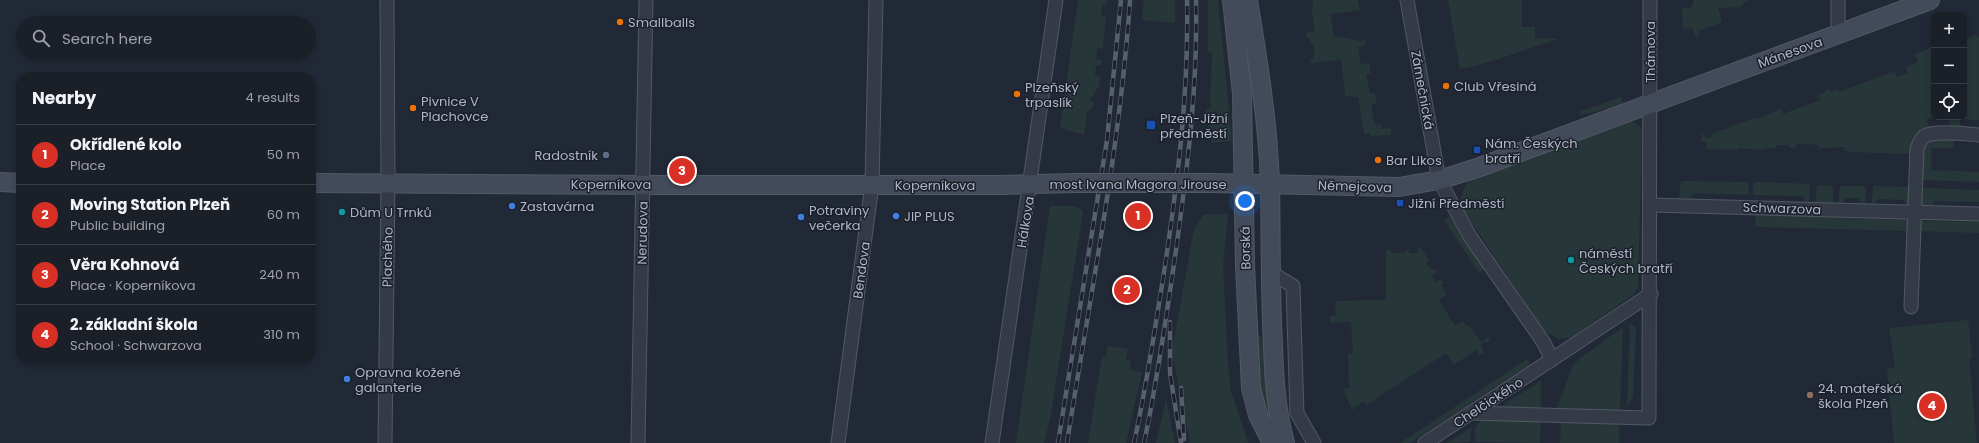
<!DOCTYPE html>
<html lang="en">
<head>
<meta charset="utf-8">
<style>
  body { margin:0; font-family:Poppins,sans-serif; background:#272c34; color:#f1f3f6 }
  .controls { position:absolute; right:12px; top:12px; display:grid; overflow:hidden; border-radius:8px; box-shadow:0 2px 6px #0003 }
  .controls button { width:36px; height:36px; display:grid; place-items:center; padding:0; border:0; border-bottom:1px solid #383d45; background:#1a1f28; color:#f1f3f6; font:20px sans-serif }
  .you { position:absolute; left:1245px; top:201px; width:14px; height:14px; margin:-10px; border:3px solid #fff; border-radius:50%; background:#1a73e8; box-shadow:0 0 0 6px #1a73e833 }
  .badge { display:grid; place-items:center; width:26px; height:26px; border-radius:50%; background:#d93025; color:#fff; font-size:13px; font-weight:700 }
  .pin { position:absolute; translate:-50% -50%; border:2px solid #fff; box-shadow:0 1px 4px #0006 }
  .list { margin:0; padding:0; list-style:none }
  h2 { display:flex; justify-content:space-between; align-items:center; height:52px; margin:0; padding:0 16px; font-size:17px }
  h2 small { font-size:13px; font-weight:400; color:#9fa2a8 }
  .list li { display:grid; grid-template-columns:26px 1fr auto; gap:12px; align-items:center; box-sizing:border-box; height:60px; padding:0 16px; border-top:1px solid #383d45 }
  .list b { display:block; font-size:15px; white-space:nowrap }
  .list p { margin:0; font-size:13px; white-space:nowrap; color:#9fa2a8 }
  .list em { font-size:13px; font-style:normal; color:#9fa2a8 }
  .icon { flex:none; width:22px; height:22px; fill:none; stroke:currentColor; stroke-width:2; stroke-linecap:round; stroke-linejoin:round }
  .map { position:relative; flex:none; width:1979px; height:443px; overflow:hidden }
  .search { position:absolute; background:#1a1f28; box-shadow:0 2px 6px #0003; left:16px; top:16px; width:300px; height:44px; display:flex; align-items:center; gap:10px; box-sizing:border-box; padding:0 14px; border-radius:22px; color:#9fa2a8; font-size:15px }
  .panel { position:absolute; background:#1a1f28; box-shadow:0 2px 6px #0003; left:16px; top:72px; width:300px; height:292px; border-radius:16px }
  .map>svg:first-child { display:block }
  .green { fill:#273739 }
  .lines { fill:none; stroke-linecap:round; stroke-linejoin:round }
  .street-casing { stroke:#525964; stroke-width:15 }
  .secondary-casing { stroke:#525964; stroke-width:20 }
  .street { stroke:#353b46; stroke-width:13 }
  .secondary { stroke:#434a59; stroke-width:18 }
  .rail-casing { stroke:#575f6d; stroke-width:4.5 }
  .rail { stroke:#1b202b; stroke-width:3; stroke-dasharray:9; stroke-linecap:butt }
  .secondary-bridge-casing { stroke:#525964; stroke-width:20; stroke-linecap:butt }
  .secondary-bridge { stroke:#434a59; stroke-width:18 }
  .food-dot { fill:#e8710a; stroke:#1b202b; stroke-width:1.5 }
  .transit-dot { fill:#1a4fb4; stroke:#1b202b; stroke-width:1.5 }
  .service-dot { fill:#5c6f8a; stroke:#1b202b; stroke-width:1.5 }
  .shop-dot { fill:#3f7fe0; stroke:#1b202b; stroke-width:1.5 }
  .culture-dot { fill:#0f9aa8; stroke:#1b202b; stroke-width:1.5 }
  .education-dot { fill:#8d6e63; stroke:#1b202b; stroke-width:1.5 }
  .labels { text-anchor:middle; stroke-width:3; stroke-linejoin:round; paint-order:stroke }
  .poi-label { font-size:13px; fill:#afb6c3; stroke:#1b202b; text-anchor:start }
  .street-label { font-size:13px; fill:#afb6c3; stroke:#1b202b }
</style>
</head>
<body>
<div class="map">
<svg width="1979" height="443" viewBox="0 0 1979 443">
  <rect width="100%" height="100%" fill="#222936"/>
  <g class="green">
    <path d="M 1078,0 L 1107,0 L 1107,5 L 1102,4 L 1101,16 L 1106,16 L 1103,49 L 1097,48 L 1096,59 L 1102,60 L 1101,65 L 1096,65 L 1095,76 L 1100,77 L 1099,86 L 1090,100 L 1095,104 L 1087,113 L 1084,135 L 1060,128 Z"/>
    <path d="M 1144,0 L 1175,0 L 1175,23 L 1142,20 Z"/>
    <path d="M 1208,0 L 1218,0 L 1232,141 L 1212,143 L 1205,111 L 1212,107 L 1210,103 L 1212,53 L 1208,52 Z"/>
    <path d="M 1312,0 L 1358,0 L 1360,10 L 1330,14 L 1334,36 L 1360,41 L 1365,40 L 1366,45 L 1358,47 L 1361,64 L 1369,63 L 1371,73 L 1366,75 L 1370,93 L 1375,93 L 1377,103 L 1371,105 L 1375,125 L 1381,124 L 1382,129 L 1391,128 L 1391,133 L 1390,135 L 1370,136 L 1370,134 L 1364,134 L 1358,97 L 1345,96 L 1341,59 L 1311,64 L 1310,59 L 1314,58 L 1313,52 L 1315,52 L 1313,43 L 1311,43 L 1310,38 L 1307,38 L 1306,33 L 1315,31 L 1311,7 L 1314,7 Z"/>
    <path d="M 1448,0 L 1522,0 L 1522,27 L 1535,27 L 1535,38 L 1558,39 C 1526,49 1494,63 1460,69 Z"/>
    <path d="M 1694,0 L 1749,0 L 1740,7 L 1718,8 L 1722,22 L 1699,31 L 1699,35 L 1696,36 L 1692,28 L 1683,29 L 1682,8 L 1691,8 Z"/>
    <path d="M 1967,35 L 1968,38 L 1976,35 L 1979,38 L 1979,120 L 1962,119 L 1959,121 L 1963,130 L 1953,130 L 1947,119 L 1930,118 L 1926,120 L 1931,129 L 1915,135 L 1909,154 L 1853,152 L 1845,151 L 1844,147 L 1819,148 L 1819,145 C 1812,144 1803,144 1796,144 L 1795,148 L 1790,148 L 1789,145 L 1777,145 L 1776,148 L 1769,148 L 1762,150 L 1738,148 L 1738,150 L 1706,149 L 1706,142 L 1701,141 L 1702,134 L 1703,134 L 1707,139 L 1712,137 L 1712,134 L 1754,118 L 1759,118 L 1781,109 L 1783,114 L 1820,100 L 1819,95 L 1826,92 L 1825,90 L 1830,89 L 1831,92 L 1838,89 L 1839,92 L 1895,71 L 1897,77 L 1908,73 L 1906,67 L 1918,62 L 1915,54 L 1934,47 L 1934,117 L 1964,117 L 1964,36 Z"/>
    <path d="M 1621,97 L 1623,103 L 1607,109 L 1580,115 L 1579,112 Z"/>
    <path d="M 1625,121 C 1633,121 1637,123 1642,130 L 1638,287 L 1634,294 L 1570,338 L 1559,339 L 1544,331 L 1462,208 C 1459,196 1463,187 1472,179 Z"/>
    <path d="M 1933,138 L 1954,139 L 1953,148 L 1931,148 L 1931,170 L 1979,172 L 1979,182 L 1922,180 L 1923,144 Z"/>
    <path d="M 1681,181 L 1747,182 L 1749,184 L 1748,195 L 1694,193 L 1691,198 L 1679,198 Z"/>
    <path d="M 1756,182 L 1808,184 L 1810,187 L 1809,202 L 1804,201 L 1803,196 L 1753,195 L 1753,184 Z"/>
    <path d="M 1817,185 L 1833,186 L 1833,203 L 1815,202 Z"/>
    <path d="M 1840,186 L 1864,186 L 1866,188 L 1865,204 L 1860,203 L 1859,198 L 1845,198 L 1844,203 L 1838,203 Z"/>
    <path d="M 1873,186 L 1910,187 L 1911,205 L 1906,205 L 1904,200 L 1877,199 L 1875,203 L 1872,204 Z"/>
    <path d="M 1922,188 L 1979,190 L 1979,202 L 1934,201 L 1932,206 L 1920,206 Z"/>
    <path d="M 1050,206 L 1074,206 L 1081,209 L 1083,212 L 1051,413 L 1044,443 L 1016,443 Z"/>
    <path d="M 1228,214 L 1223,267 L 1228,364 L 1231,390 L 1248,443 L 1190,443 L 1172,351 L 1194,229 L 1204,215 Z"/>
    <path d="M 1756,215 L 1906,220 L 1908,223 L 1907,231 L 1758,227 L 1755,225 Z"/>
    <path d="M 1450,216 L 1485,269 L 1479,273 L 1444,220 Z"/>
    <path d="M 1919,221 L 1979,222 L 1979,233 L 1918,231 Z"/>
    <path d="M 1418,247 L 1420,247 L 1429,260 L 1426,263 L 1431,270 L 1435,269 L 1437,272 L 1432,276 L 1436,282 L 1441,279 L 1444,283 L 1441,285 L 1447,294 L 1439,300 L 1455,326 L 1463,321 L 1467,327 L 1469,326 L 1481,342 L 1490,336 L 1489,342 L 1483,342 L 1481,347 L 1484,352 L 1479,355 L 1476,350 L 1454,365 L 1446,353 L 1366,405 L 1364,401 L 1352,410 L 1343,389 L 1349,388 L 1348,354 L 1353,354 L 1351,322 L 1330,323 L 1330,317 L 1336,316 L 1335,301 L 1386,300 L 1386,250 L 1391,250 L 1391,253 L 1405,253 L 1405,250 L 1409,250 L 1409,253 L 1418,253 Z"/>
    <path d="M 1968,320 L 1972,358 L 1969,359 L 1977,443 L 1894,443 L 1887,368 L 1895,368 L 1889,328 Z"/>
    <path d="M 1630,323 L 1636,328 L 1633,397 L 1627,407 Z"/>
    <path d="M 1623,327 L 1620,411 L 1557,408 L 1573,365 L 1582,357 Z"/>
    <path d="M 1257,335 L 1262,337 L 1276,431 L 1261,412 Z"/>
    <path d="M 1108,346 L 1128,349 L 1126,360 L 1131,361 L 1130,370 L 1142,372 L 1126,443 L 1088,443 L 1102,356 L 1106,357 Z"/>
    <path d="M 1527,359 L 1530,364 L 1410,443 L 1400,443 Z"/>
    <path d="M 1541,381 L 1541,407 L 1505,407 L 1504,404 Z"/>
    <path d="M 1166,400 L 1175,443 L 1156,443 Z"/>
    <path d="M 1483,418 L 1541,418 L 1540,443 L 1475,442 L 1475,428 Z"/>
    <path d="M 1561,420 L 1619,423 L 1619,443 L 1560,443 Z"/>
    <path d="M 1472,427 L 1470,442 L 1447,443 Z"/>
  </g>
  <g class="lines">
    <g class="street-casing">
      <g id="street">
        <path d="M 1407,0 L 1439,180 L 1471,238 L 1544,343 L 1552,360"/>
        <path d="M 1838,0 L 1838,34"/>
        <path d="M 1650,205 L 1979,214"/>
        <path d="M 1270,272 L 1293,286 L 1297,413 L 1314,443"/>
        <path d="M 1911,307 L 1917,149 C 1919,144 1920,139 1925,136 C 1936,130 1966,134 1979,135"/>
        <path d="M 1470,413 L 1649,418 L 1650,0"/>
        <path d="M 385,443 L 388,182 L 387,0"/>
        <path d="M 638,443 L 646,0"/>
        <path d="M 838,443 L 872,184 L 876,0"/>
        <path d="M 992,443 L 1056,0"/>
        <path d="M 1425,443 L 1651,294"/>
      </g>
    </g>
    <g class="secondary-casing">
      <g id="secondary">
        <path d="M 1232,0 L 1242,94 L 1245,266 L 1251,388 L 1258,415 L 1272,443"/>
        <path d="M 1248,0 C 1258,61 1268,122 1270,183 C 1271,237 1270,290 1273,344 C 1274,378 1276,410 1285,443"/>
        <path d="M 0,182 L 21,183"/>
        <path d="M 311,183 L 660,185 L 1001,185 L 1076,183"/>
        <path d="M 1127,183 L 1158,183"/>
        <path d="M 1210,183 L 1399,187 L 1439,180 L 1480,167 L 1930,0"/>
      </g>
    </g>
    <use href="#street" class="street"/>
    <use href="#secondary" class="secondary"/>
    <g class="rail-casing">
      <g id="rail">
        <path d="M 1170,322 L 1170,373 L 1181,443"/>
        <path d="M 1181,388 L 1184,439"/>
        <path d="M 1058,443 L 1107,140 L 1121,0"/>
        <path d="M 1067,443 C 1090,295 1120,149 1130,0"/>
        <path d="M 1134,443 C 1146,389 1154,334 1163,279 C 1177,187 1189,94 1187,0"/>
        <path d="M 1144,443 C 1157,382 1166,319 1175,257 C 1187,171 1198,87 1196,0"/>
      </g>
    </g>
    <use href="#rail" class="rail"/>
    <g class="secondary-bridge-casing">
      <g id="secondary-bridge">
        <path d="M 1076,183 L 1127,183"/>
        <path d="M 1158,183 L 1210,183"/>
      </g>
    </g>
    <use href="#secondary-bridge" class="secondary-bridge"/>
  </g>
  <g class="food-dot">
    <circle cx="620" cy="22" r="4"/>
    <circle cx="1446" cy="86" r="4"/>
    <circle cx="1017" cy="94" r="4"/>
    <circle cx="413" cy="108" r="4"/>
    <circle cx="1378" cy="160" r="4"/>
  </g>
  <g class="transit-dot">
    <rect x="1146" y="120" width="10" height="10" rx="2"/>
    <rect x="1473" y="146" width="8" height="8" rx="2"/>
    <rect x="1396" y="199" width="8" height="8" rx="2"/>
  </g>
  <circle class="service-dot" cx="606" cy="155" r="4"/>
  <g class="shop-dot">
    <circle cx="512" cy="206" r="4"/>
    <circle cx="896" cy="216" r="4"/>
    <circle cx="801" cy="217" r="4"/>
    <circle cx="347" cy="379" r="4"/>
  </g>
  <g class="culture-dot">
    <circle cx="342" cy="212" r="4"/>
    <circle cx="1571" cy="260" r="4"/>
  </g>
  <circle class="education-dot" cx="1810" cy="395" r="4"/>
  <g class="labels">
    <g class="poi-label">
      <text x="628" y="27">Smallballs</text>
      <text x="1454" y="91">Club Vřesiná</text>
      <text x="1025" y="92">Plzeňský<tspan x="1025" dy="15">trpaslík</tspan></text>
      <text x="421" y="106">Pivnice V<tspan x="421" dy="15">Plachovce</tspan></text>
      <text x="1160" y="123">Plzeň-Jižní<tspan x="1160" dy="15">předměstí</tspan></text>
      <text x="1485" y="148">Nám. Českých<tspan x="1485" dy="15">bratří</tspan></text>
      <text x="598" y="160" text-anchor="end">Radostník</text>
      <text x="1386" y="165">Bar Likos</text>
      <text x="1408" y="208">Jižní Předměstí</text>
      <text x="520" y="211">Zastavárna</text>
      <text x="809" y="215">Potraviny<tspan x="809" dy="15">večerka</tspan></text>
      <text x="350" y="217">Dům U Trnků</text>
      <text x="904" y="221">JIP PLUS</text>
      <text x="1579" y="258">náměstí<tspan x="1579" dy="15">Českých bratří</tspan></text>
      <text x="355" y="377">Opravna kožené<tspan x="355" dy="15">galanterie</tspan></text>
      <text x="1818" y="393">24. mateřská<tspan x="1818" dy="15">škola Plzeň</tspan></text>
    </g>
    <g class="street-label">
      <text transform="translate(1650 52) rotate(-90)" y="5">Thámova</text>
      <text transform="translate(1790 52) rotate(-20)" y="5">Mánesova</text>
      <text transform="translate(1423 90) rotate(80)" y="5">Zámečnická</text>
      <text x="611" y="189">Koperníkova</text>
      <text x="1138" y="189">most Ivana Magora Jirouse</text>
      <text x="935" y="190">Koperníkova</text>
      <text transform="translate(1355 186) rotate(2)" y="5">Němejcova</text>
      <text transform="translate(1782 208) rotate(2)" y="5">Schwarzova</text>
      <text transform="translate(1025 222) rotate(-81)" y="5">Hálkova</text>
      <text transform="translate(642 233) rotate(-89)" y="5">Nerudova</text>
      <text transform="translate(1245 248) rotate(-91)" y="5">Borská</text>
      <text transform="translate(387 257) rotate(-89)" y="5">Plachého</text>
      <text transform="translate(861 270) rotate(-82)" y="5">Bendova</text>
      <text transform="translate(1488 402) rotate(-33)" y="5">Chelčického</text>
    </g>
  </g>
</svg>
<div class="controls">
<button>+</button>
<button>−</button>
<button><svg class="icon" aria-label="locate" viewBox="0 0 24 24"><circle cx="12" cy="12" r="6"/><path d="M12 2v4M12 18v4M2 12h4M18 12h4"/></svg></button>
</div>
<div class="you"></div>
<div class="pin badge" style="left:1138px;top:216px">1</div>
<div class="pin badge" style="left:1127px;top:290px">2</div>
<div class="pin badge" style="left:682px;top:171px">3</div>
<div class="pin badge" style="left:1932px;top:406px">4</div>
<div class="search"><svg class="icon" aria-label="search" viewBox="0 0 24 24"><circle cx="10" cy="10" r="6"/><path d="M15 15l6 6"/></svg>Search here</div>
<section class="panel">
<h2>Nearby<small>4 results</small></h2>
<ul class="list">
<li><span class="badge">1</span><div><b>Okřídlené kolo</b><p>Place</p></div><em>50 m</em></li>
<li><span class="badge">2</span><div><b>Moving Station Plzeň</b><p>Public building</p></div><em>60 m</em></li>
<li><span class="badge">3</span><div><b>Věra Kohnová</b><p>Place · Koperníkova</p></div><em>240 m</em></li>
<li><span class="badge">4</span><div><b>2. základní škola</b><p>School · Schwarzova</p></div><em>310 m</em></li>
</ul>
</section>
</div>
</body>
</html>
